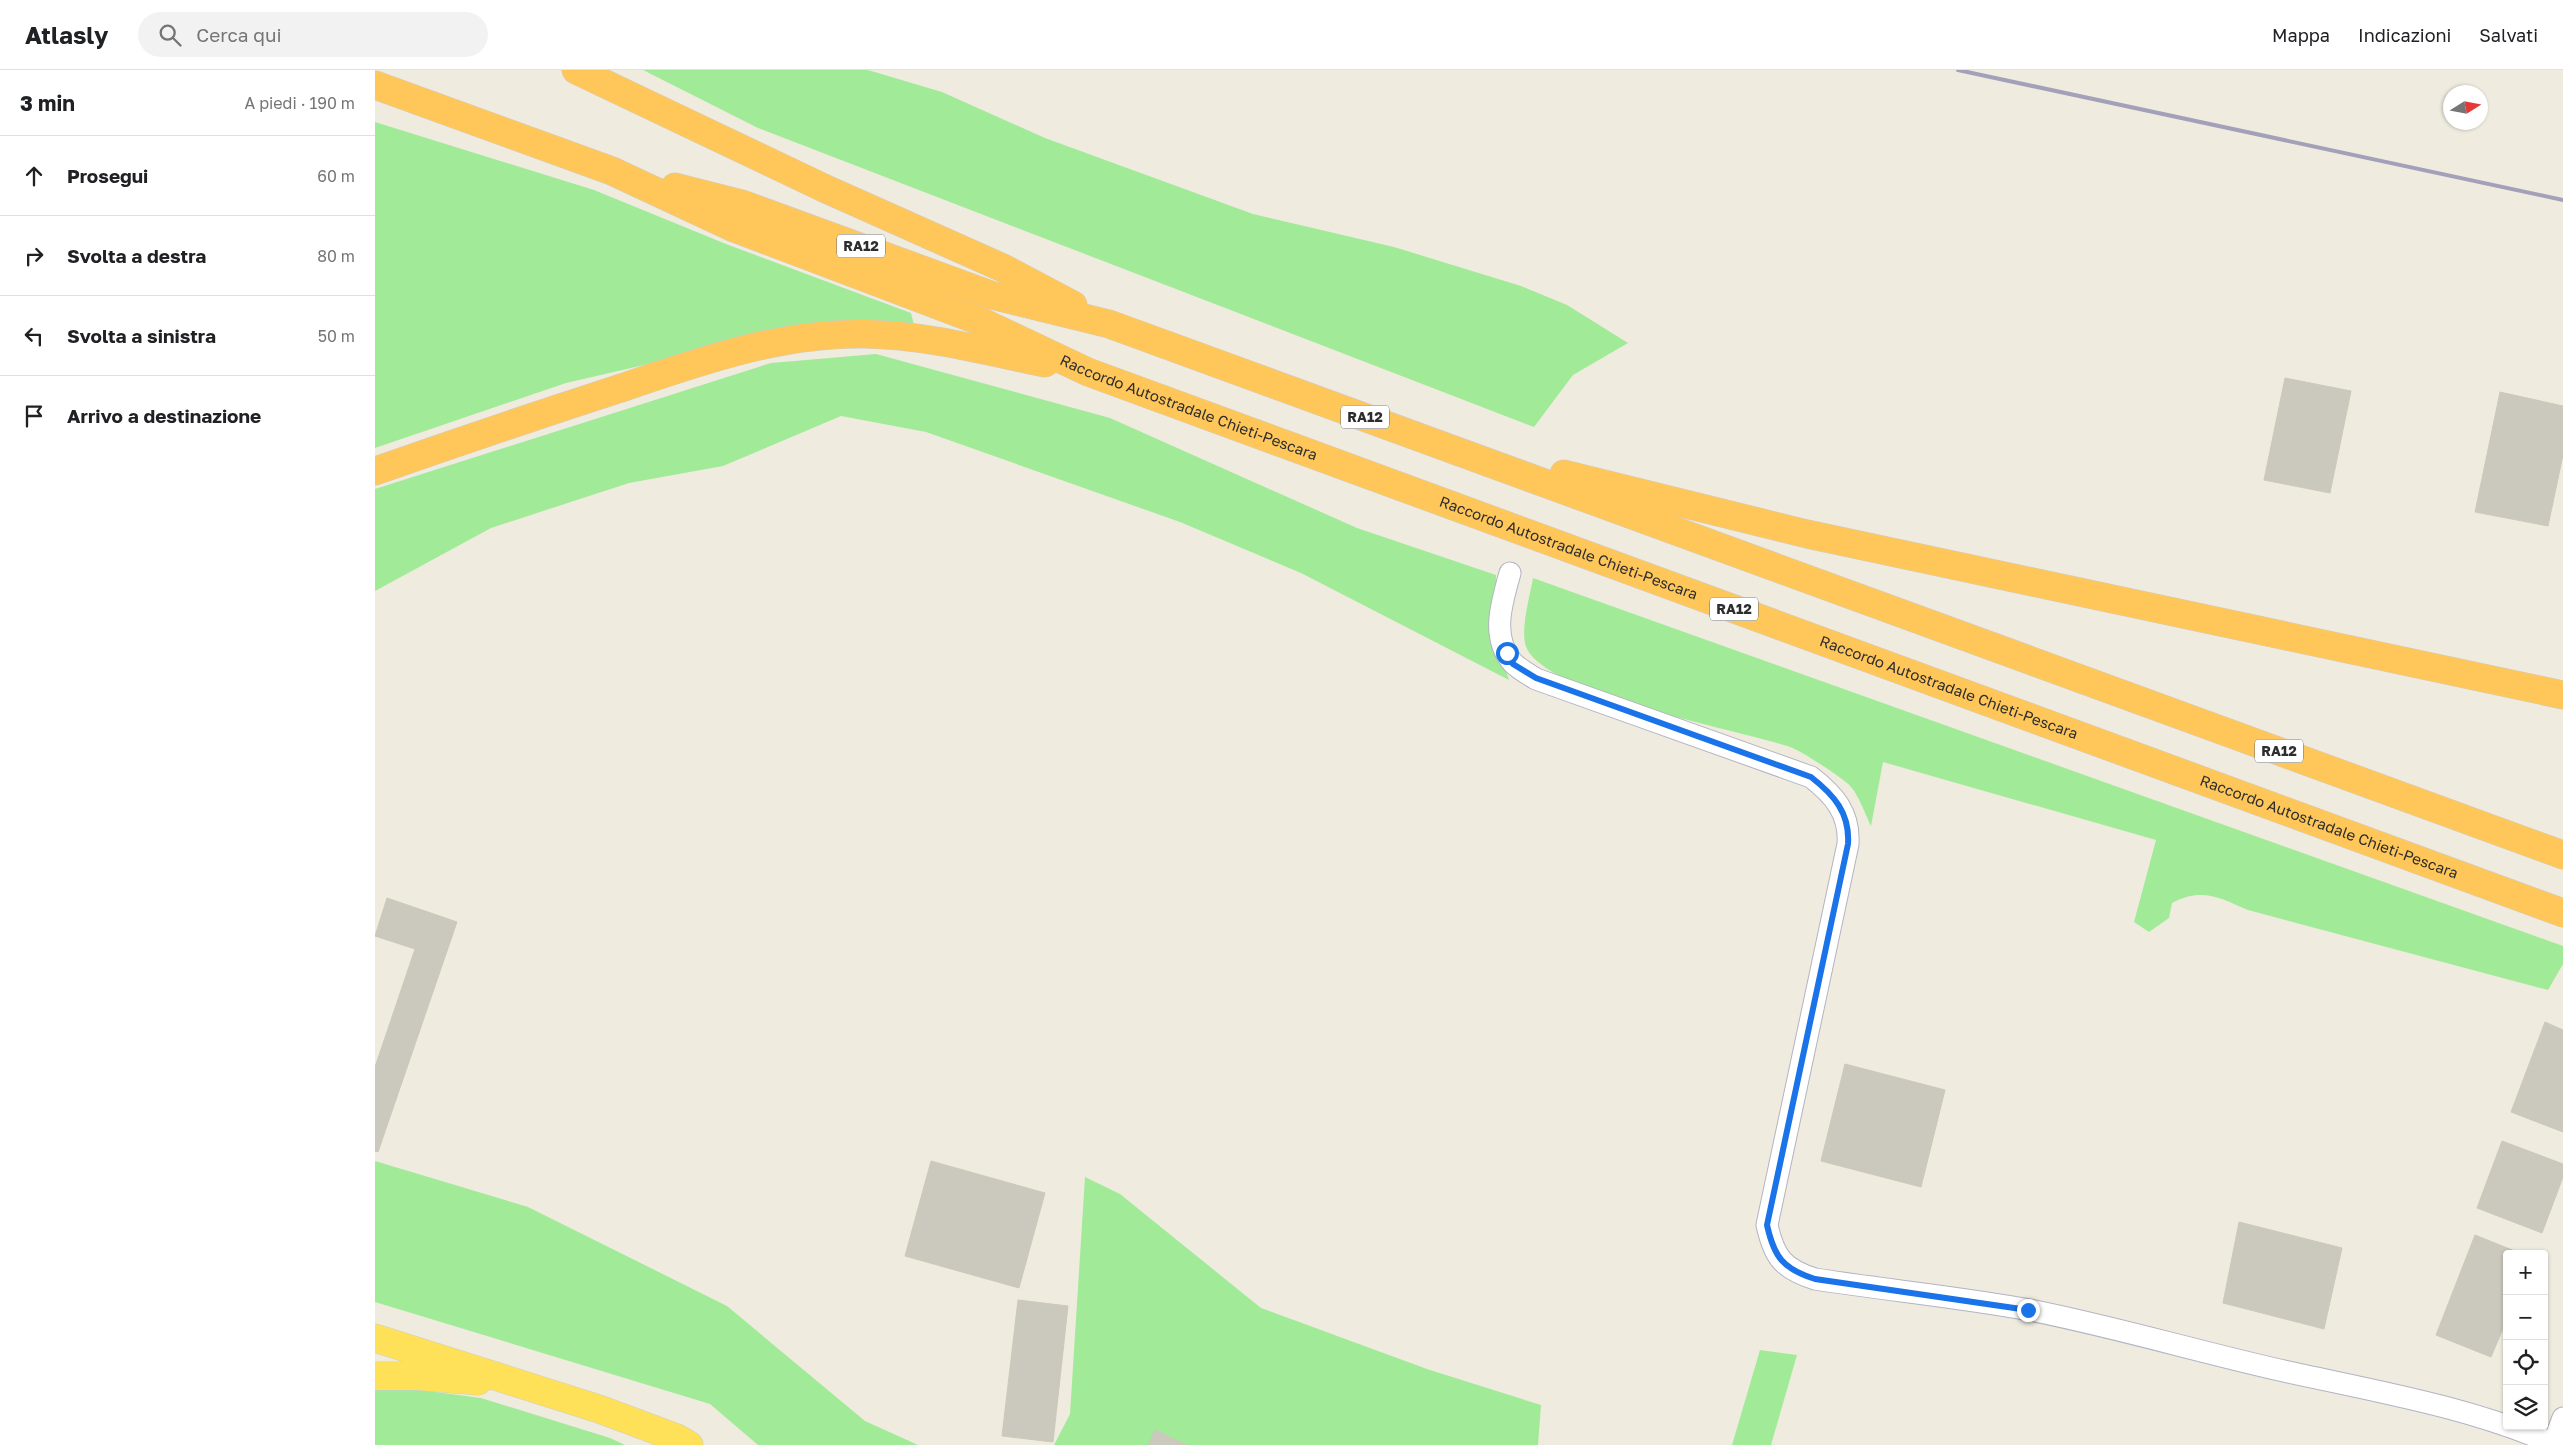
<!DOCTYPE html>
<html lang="it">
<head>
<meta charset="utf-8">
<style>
  body { margin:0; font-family:"Golos Text",sans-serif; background:#f2f2f2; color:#202124 }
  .controls { position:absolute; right:15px; bottom:15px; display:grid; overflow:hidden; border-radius:5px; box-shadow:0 1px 4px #0004 }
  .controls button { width:45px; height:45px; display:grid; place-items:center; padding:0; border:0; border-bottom:1px solid #e0e0e0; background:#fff; color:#202124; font:25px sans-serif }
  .compass { position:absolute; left:2068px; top:15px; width:45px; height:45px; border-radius:50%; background:#fff; box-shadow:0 1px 4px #0004; rotate:79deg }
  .stop { position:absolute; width:15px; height:15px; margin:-11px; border:4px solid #1a73e8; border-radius:50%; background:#fff }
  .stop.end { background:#1a73e8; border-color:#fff; box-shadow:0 1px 5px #0008 }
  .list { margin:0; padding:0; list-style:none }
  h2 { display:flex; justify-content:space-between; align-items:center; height:65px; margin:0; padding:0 20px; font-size:21px }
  h2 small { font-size:16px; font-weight:400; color:#757577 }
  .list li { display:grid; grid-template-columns:32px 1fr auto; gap:15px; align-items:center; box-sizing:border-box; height:80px; padding:0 20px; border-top:1px solid #e0e0e0 }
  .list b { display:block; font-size:19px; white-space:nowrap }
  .list em { font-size:16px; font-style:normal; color:#757577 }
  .icon { flex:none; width:28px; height:28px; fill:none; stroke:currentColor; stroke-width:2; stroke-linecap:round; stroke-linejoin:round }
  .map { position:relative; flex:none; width:2188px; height:1375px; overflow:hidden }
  header { display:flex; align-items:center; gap:30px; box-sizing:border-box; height:70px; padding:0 25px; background:#fff; border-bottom:1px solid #e0e0e0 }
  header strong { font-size:24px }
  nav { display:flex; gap:28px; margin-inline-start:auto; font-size:18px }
  .search { width:350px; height:45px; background:#f2f2f2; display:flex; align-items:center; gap:12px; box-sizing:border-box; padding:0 18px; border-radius:28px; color:#757577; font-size:19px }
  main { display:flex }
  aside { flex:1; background:#fff }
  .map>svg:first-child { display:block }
  .green { fill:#a1ea98 }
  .building { fill:#cbc9bd; stroke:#ccc9b8 }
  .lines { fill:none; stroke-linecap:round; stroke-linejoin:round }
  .service-casing { stroke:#b3b3c2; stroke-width:23 }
  .trunk-casing { stroke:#cdcdcd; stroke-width:29 }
  .motorway-casing { stroke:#cdcdcd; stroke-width:29 }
  .service { stroke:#fff; stroke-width:21 }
  .trunk { stroke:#fee158; stroke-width:28 }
  .motorway { stroke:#ffc75a; stroke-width:28 }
  .rail { stroke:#a2a1b9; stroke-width:4 }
  .route { stroke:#1a73e8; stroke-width:6 }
  .labels { text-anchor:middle; stroke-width:4; stroke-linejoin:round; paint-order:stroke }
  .shield { fill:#fff; stroke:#6c6c6c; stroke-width:1 }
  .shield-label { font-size:14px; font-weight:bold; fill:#2d2d2d }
  .street-label { font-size:15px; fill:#2d2d2d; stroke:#fff }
</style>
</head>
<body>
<header>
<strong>Atlasly</strong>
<div class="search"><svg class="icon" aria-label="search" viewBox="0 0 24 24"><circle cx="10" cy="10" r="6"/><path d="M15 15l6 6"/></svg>Cerca qui</div>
<nav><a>Mappa</a><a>Indicazioni</a><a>Salvati</a></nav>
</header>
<main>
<aside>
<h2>3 min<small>A piedi · 190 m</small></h2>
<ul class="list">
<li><svg class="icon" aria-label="ahead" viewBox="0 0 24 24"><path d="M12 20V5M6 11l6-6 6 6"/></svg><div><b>Prosegui</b></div><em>60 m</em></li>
<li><svg class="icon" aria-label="right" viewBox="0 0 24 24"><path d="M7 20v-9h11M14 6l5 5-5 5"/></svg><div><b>Svolta a destra</b></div><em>80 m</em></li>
<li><svg class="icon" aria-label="left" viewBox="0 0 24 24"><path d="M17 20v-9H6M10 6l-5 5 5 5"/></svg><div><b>Svolta a sinistra</b></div><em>50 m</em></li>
<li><svg class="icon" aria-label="arrive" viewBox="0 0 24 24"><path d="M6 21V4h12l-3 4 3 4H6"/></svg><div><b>Arrivo a destinazione</b></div></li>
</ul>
</aside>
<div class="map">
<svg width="2188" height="1375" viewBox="0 0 2188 1375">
  <rect width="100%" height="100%" fill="#efecdf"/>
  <g class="green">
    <path d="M 268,0 L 493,0 L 567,22 L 670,68 L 878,144 L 1019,177 L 1146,216 L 1192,235 L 1253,273 L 1198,305 L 1159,357 L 383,58 Z"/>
    <path d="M 0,52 L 219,120 L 351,174 L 536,243 L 539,255 L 446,254 L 191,313 L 0,378 Z"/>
    <path d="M 501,284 L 735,348 L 982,458 L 1121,505 L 1120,569 L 1134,610 L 926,503 L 805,452 L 551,362 L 466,346 L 348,396 L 254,413 L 116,458 L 0,521 L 0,419 L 396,293 Z"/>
    <path d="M 1158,508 L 2188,876 L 2188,894 L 2173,920 L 1873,840 C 1845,828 1827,817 1797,833 L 1794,848 L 1774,862 L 1759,852 L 1781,770 L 1508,692 L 1496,756 C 1490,744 1483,722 1472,713 C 1461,704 1427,681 1415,677 C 1361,659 1177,626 1152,579 C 1144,563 1155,526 1158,508 Z"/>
    <path d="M 0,1091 L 153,1137 L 352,1236 L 490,1351 L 543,1375 L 383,1375 L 335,1334 L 0,1232 Z"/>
    <path d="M 710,1107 L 745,1124 L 886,1238 L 1052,1299 L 1166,1335 L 1163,1375 L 679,1375 L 695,1344 Z"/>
    <path d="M 1385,1280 L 1422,1285 L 1396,1375 L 1357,1375 Z"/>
    <path d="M 8,1315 L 106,1328 L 235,1368 L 250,1375 L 0,1375 L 0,1317 Z"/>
  </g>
  <g class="building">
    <path d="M 1910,308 L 1976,321 L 1955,423 L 1889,410 Z"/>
    <path d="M 2125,322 L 2188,336 L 2188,385 L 2173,456 L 2100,442 Z"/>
    <path d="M 12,828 L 82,852 L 3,1082 L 0,1081 L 0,997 L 40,879 L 0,866 Z"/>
    <path d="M 2170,952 L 2188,960 L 2188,1062 L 2136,1042 Z"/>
    <path d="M 1470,994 L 1570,1020 L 1546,1117 L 1446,1091 Z"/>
    <path d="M 2127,1071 L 2188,1094 L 2188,1107 L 2167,1163 L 2102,1138 Z"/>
    <path d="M 556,1091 L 670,1123 L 644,1218 L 530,1186 Z"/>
    <path d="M 1864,1152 L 1967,1178 L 1949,1259 L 1848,1233 Z"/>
    <path d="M 2100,1165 L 2147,1184 L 2132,1184 L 2132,1249 L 2116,1287 L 2061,1265 Z"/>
    <path d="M 643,1230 L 693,1236 L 678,1372 L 627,1366 Z"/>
    <path d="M 780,1360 L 812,1375 L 773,1375 Z"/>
  </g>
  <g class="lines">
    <g class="service-casing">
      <g id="service">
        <path d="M 1135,503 C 1127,532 1115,567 1138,593 C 1144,599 1153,604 1161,609 L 1436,707 C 1459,725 1475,743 1473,774 L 1392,1155 C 1399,1187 1408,1199 1440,1209 C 1511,1220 1584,1227 1655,1240 C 1741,1257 1824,1282 1909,1301 C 1999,1321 2096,1337 2181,1375"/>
        <path d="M 2178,1374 L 2188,1348"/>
      </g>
    </g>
    <g class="trunk-casing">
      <g id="trunk">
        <path d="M 0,1268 L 224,1339 L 302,1368 L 314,1375"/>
        <path d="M 0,1306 L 43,1306 L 103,1311"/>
      </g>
    </g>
    <g class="motorway-casing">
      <g id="motorway">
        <path d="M 201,0 L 451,119 L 628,198 L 698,235"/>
        <path id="s1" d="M 0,15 L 237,101 L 359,158 L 607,252 L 713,302 L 2188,843"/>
        <path d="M 300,117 L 367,134 L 616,225 L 734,254 L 2188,785"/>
        <path d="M 0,401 C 80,373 160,346 240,320 C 320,293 405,262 490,264 C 551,265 611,281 670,293"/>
        <path d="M 1189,404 L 1432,464 L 2188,625"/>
      </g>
    </g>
    <use href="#service" class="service"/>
    <use href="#trunk" class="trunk"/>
    <use href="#motorway" class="motorway"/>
    <path class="rail" d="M 1583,0 L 2188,130"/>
  </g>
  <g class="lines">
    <path class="route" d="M 1132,583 L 1138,594 L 1161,608 L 1436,707 C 1459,725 1475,743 1473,774 L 1392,1155 C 1399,1187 1408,1199 1440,1209 L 1653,1240"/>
  </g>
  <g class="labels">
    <g class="shield">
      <rect x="462" y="164.5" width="48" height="23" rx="4"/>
      <rect x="966" y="335.5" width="48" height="23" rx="4"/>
      <rect x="1335" y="527.5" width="48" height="23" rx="4"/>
      <rect x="1880" y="669.5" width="48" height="23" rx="4"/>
    </g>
    <g class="shield-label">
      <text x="486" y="181">RA12</text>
      <text x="990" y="352">RA12</text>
      <text x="1359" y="544">RA12</text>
      <text x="1904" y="686">RA12</text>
    </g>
    <g class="street-label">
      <text dy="5" stroke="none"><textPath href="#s1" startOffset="876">Raccordo Autostradale Chieti-Pescara</textPath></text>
      <text dy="5" stroke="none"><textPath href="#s1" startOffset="1281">Raccordo Autostradale Chieti-Pescara</textPath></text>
      <text dy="5" stroke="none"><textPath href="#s1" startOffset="1686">Raccordo Autostradale Chieti-Pescara</textPath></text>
      <text dy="5" stroke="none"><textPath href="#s1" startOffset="2091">Raccordo Autostradale Chieti-Pescara</textPath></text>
    </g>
  </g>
</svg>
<div class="controls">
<button>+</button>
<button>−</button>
<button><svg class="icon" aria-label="locate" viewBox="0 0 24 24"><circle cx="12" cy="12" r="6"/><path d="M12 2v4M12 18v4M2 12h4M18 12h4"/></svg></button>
<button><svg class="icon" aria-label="layers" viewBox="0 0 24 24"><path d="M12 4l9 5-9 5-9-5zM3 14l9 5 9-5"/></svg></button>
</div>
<svg class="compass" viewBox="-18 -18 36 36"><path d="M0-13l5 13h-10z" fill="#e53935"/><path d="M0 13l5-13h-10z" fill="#757577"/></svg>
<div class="stop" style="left:1132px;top:583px"></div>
<div class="stop end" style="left:1653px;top:1240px"></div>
</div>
</main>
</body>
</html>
